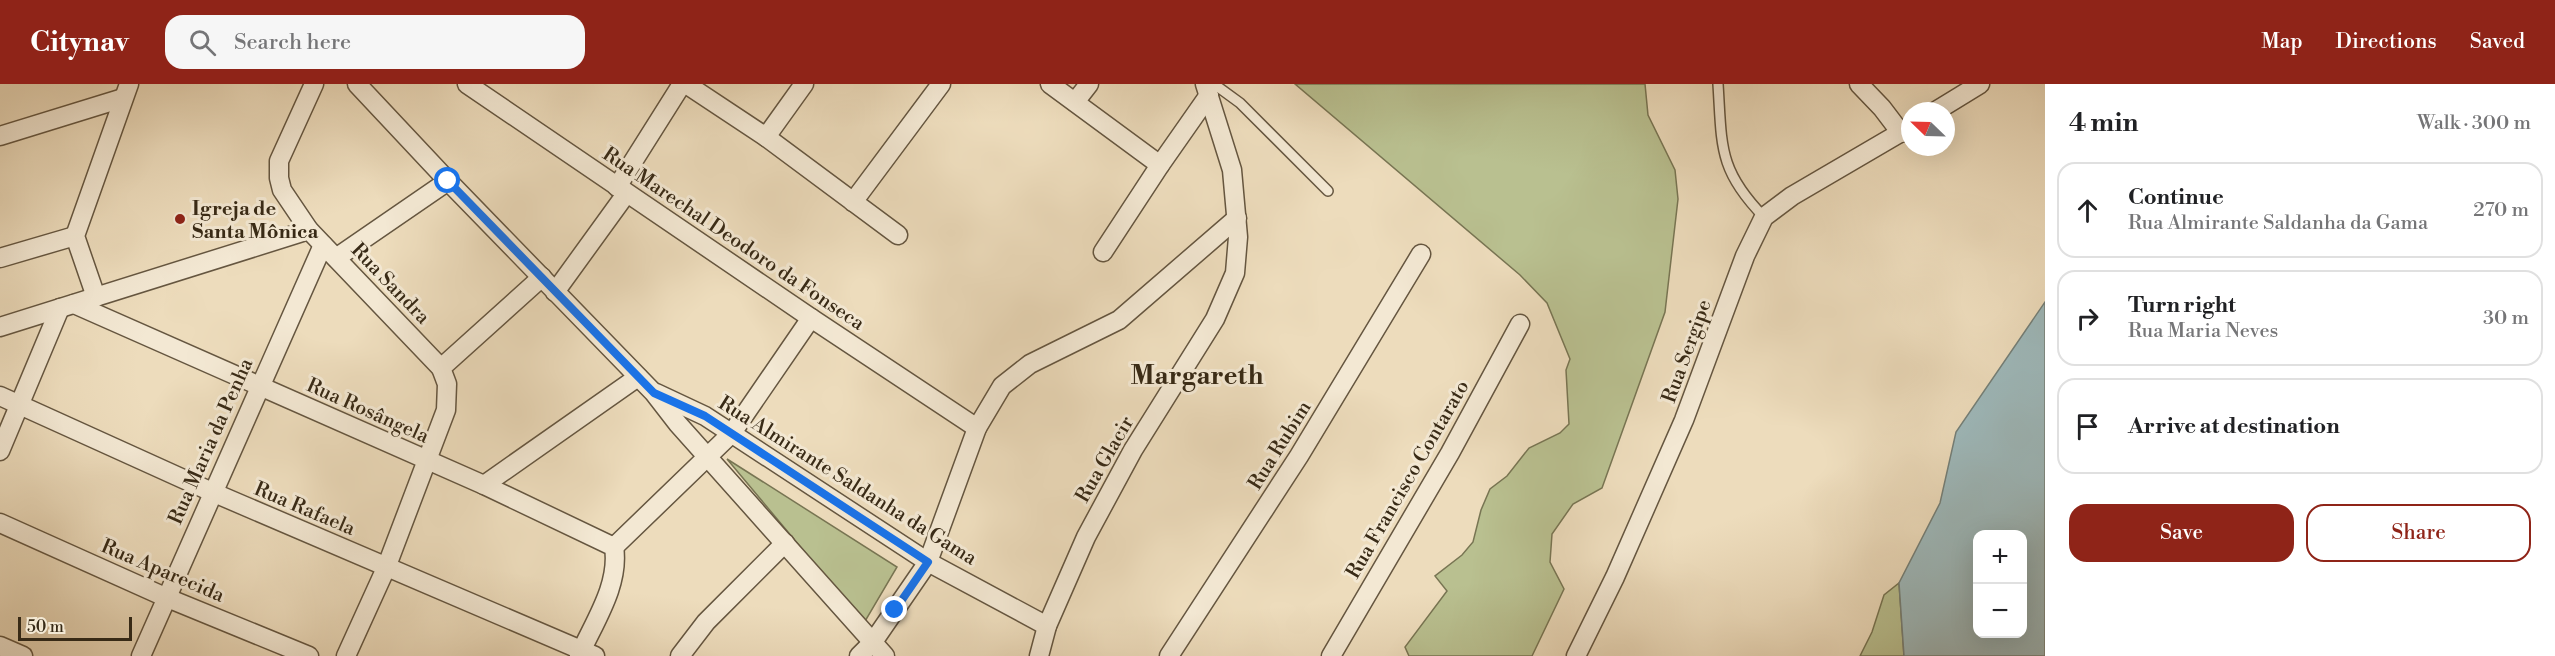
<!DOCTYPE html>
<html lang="en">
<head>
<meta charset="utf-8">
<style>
  body { margin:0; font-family:"Libre Bodoni",serif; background:#f6f6f6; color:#202124 }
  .controls { position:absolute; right:18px; bottom:18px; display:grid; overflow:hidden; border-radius:12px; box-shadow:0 6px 24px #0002 }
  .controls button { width:54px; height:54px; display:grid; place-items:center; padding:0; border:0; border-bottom:2px solid #e0e0e0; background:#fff; color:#202124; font:30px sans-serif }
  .compass { position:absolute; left:1901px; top:18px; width:54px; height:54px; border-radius:50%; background:#fff; box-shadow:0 6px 24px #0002; rotate:293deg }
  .scale { position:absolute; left:18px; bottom:15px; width:114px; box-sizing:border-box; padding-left:6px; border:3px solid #382a16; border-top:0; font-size:16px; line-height:21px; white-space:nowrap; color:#382a16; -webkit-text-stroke:4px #f3e8d3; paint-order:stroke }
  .stop { position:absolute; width:18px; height:18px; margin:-14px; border:4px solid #1a73e8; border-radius:50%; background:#fff }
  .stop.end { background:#1a73e8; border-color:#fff; box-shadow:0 2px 6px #0008 }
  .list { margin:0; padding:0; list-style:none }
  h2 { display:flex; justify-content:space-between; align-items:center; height:78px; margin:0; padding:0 24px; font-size:26px }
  h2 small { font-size:20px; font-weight:400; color:#757577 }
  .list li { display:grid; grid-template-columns:39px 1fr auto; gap:18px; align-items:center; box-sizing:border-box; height:96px; margin:0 12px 12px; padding:0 12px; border:2px solid #e0e0e0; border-radius:18px }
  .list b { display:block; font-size:22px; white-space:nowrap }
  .list p { margin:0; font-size:20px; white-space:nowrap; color:#757577 }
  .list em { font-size:20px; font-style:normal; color:#757577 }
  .actions { display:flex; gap:12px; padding:18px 24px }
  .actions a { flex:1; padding:14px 0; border:2px solid #8f2418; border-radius:18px; text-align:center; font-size:21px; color:#8f2418 }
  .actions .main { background:#8f2418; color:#fff }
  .icon { flex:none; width:33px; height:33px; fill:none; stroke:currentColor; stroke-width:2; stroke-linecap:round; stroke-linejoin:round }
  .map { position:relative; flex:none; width:2045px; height:572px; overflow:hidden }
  header { display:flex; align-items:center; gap:36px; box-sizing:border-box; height:84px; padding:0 30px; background:#8f2418; color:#fff }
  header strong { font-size:28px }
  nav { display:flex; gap:33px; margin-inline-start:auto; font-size:21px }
  .search { width:420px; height:54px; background:#f6f6f6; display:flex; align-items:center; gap:15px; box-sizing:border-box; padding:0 21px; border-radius:18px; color:#757577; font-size:22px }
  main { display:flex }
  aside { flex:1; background:#fff }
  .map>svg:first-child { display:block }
  .green { fill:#b9c090; stroke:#787553; stroke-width:1.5 }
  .water { fill:#9eb9bb; stroke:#758079; stroke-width:1.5; fill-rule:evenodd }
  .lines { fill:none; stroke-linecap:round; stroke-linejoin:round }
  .service-casing { stroke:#655640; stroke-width:12 }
  .minor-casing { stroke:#655640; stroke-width:21 }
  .service { stroke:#f3e8d3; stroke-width:9 }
  .minor { stroke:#f3e8d3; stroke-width:18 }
  .route { stroke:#1a73e8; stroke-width:8 }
  .poi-dot { fill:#8f2418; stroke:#f3e8d3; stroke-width:2 }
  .labels { text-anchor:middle; stroke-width:6; stroke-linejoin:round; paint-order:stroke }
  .poi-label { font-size:20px; font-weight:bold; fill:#382a16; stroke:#f3e8d3; text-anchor:start }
  .street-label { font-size:20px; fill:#382a16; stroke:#f3e8d3 }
  .district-label { font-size:26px; font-weight:bold; fill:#382a16; stroke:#f3e8d3 }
</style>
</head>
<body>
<header>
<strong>Citynav</strong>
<div class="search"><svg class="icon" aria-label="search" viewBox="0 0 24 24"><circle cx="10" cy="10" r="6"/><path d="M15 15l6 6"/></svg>Search here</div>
<nav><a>Map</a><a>Directions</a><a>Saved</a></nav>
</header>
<main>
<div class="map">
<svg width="2045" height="572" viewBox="0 0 2045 572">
  <rect width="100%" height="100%" fill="#eddcbc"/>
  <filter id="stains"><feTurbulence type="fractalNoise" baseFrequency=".00333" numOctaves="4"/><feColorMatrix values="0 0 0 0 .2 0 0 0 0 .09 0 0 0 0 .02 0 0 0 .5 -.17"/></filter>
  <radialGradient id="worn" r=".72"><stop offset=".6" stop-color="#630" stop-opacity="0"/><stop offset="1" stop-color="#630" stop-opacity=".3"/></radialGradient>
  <g class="green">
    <path d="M 1295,0 L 1645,0 L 1648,31 L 1675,86 L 1678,115 L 1665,228 L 1602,404 L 1573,420 L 1552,450 L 1550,478 L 1564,505 L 1532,572 L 1409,572 L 1405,563 L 1447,507 L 1435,492 L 1462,471 L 1473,458 L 1481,426 L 1490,405 L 1507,392 L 1529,364 L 1560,349 L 1569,340 L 1566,286 L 1570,275 L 1547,219 L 1520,191 Z"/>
    <path d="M 727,375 L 897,483 L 864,539 Z"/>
    <path d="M 1899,499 L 1904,572 L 1860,572 L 1872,548 L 1884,511 Z"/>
  </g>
  <path class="water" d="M 2045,218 L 2045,572 L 1904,572 L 1899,499 L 1940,419 L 1956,348 ZM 1978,450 L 2022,450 L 2022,550 L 1978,550 Z"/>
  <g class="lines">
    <g class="service-casing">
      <g id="service">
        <path d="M 1214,0 L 1240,19 L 1328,107"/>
        <path d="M 1718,0 C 1722,62 1718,86 1764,133"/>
      </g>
    </g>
    <g class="minor-casing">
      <g id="minor">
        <path d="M 314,0 L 279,77 L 279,94 L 282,106 L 309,146 L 441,284"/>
        <path d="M 357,0 L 448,97 L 654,309 L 678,340 L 885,572"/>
        <path d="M 467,0 L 811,234 L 977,344"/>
        <path d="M 686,0 L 766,53 L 898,151"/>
        <path d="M 1050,0 L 1160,81"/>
        <path d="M 1859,0 L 1882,24 L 1901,49"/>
        <path d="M 1075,18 L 1089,0"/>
        <path d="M 1936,27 L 1980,0"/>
        <path d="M 0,52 L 123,14"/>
        <path d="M 766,53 L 804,0"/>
        <path d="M 617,103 L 682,0"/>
        <path d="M 853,118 L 941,0"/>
        <path d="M 1103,168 L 1160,81 L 1209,11"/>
        <path d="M 0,174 L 75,152"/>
        <path d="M 336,174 L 448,97"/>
        <path d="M 555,208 L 626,110"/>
        <path d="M 96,213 L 75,152 L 129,0"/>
        <path d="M 74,220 L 484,401 L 614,463 C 620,501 594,538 579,572"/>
        <path d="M 0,243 L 309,146"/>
        <path d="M 656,309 L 705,332 L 928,478 L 1047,542"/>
        <path d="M 0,312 L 212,408 L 595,572"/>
        <path d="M 0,367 L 60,224"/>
        <path d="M 484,401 L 638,293"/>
        <path d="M 0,439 L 165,513 L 309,572"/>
        <path d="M 614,463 L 732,349 L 811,234"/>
        <path d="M 0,562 L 23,572"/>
        <path d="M 141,572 L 323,161"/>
        <path d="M 346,572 L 386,484 L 446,326 L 447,300 L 441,284 L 542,193"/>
        <path d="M 680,572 L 706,538 L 785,459"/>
        <path d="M 859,572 L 873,558 L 928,478 L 977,344 L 1002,302 L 1030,280 L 1119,236 L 1237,134"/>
        <path d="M 1039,572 L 1047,542 L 1086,453 L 1133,366 L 1215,235 L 1235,189 L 1238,153 L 1232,86 L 1205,0"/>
        <path d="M 1169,572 L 1299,372 L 1421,170"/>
        <path d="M 1331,572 L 1450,369 L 1520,240"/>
        <path d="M 1576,572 L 1615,493 L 1684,336 L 1745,172 L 1764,133 L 1792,112 L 1910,43"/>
      </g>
    </g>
    <use href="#service" class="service"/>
    <use href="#minor" class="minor"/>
  </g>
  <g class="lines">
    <path class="route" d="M 448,97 L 654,309 L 705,332 L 928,478 L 895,526"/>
  </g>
  <circle class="poi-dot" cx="180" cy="135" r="6"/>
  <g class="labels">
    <g class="poi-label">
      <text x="192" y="131">Igreja de<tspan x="192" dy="23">Santa Mônica</tspan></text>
    </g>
    <g class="street-label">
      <text transform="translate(734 154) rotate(34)" y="7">Rua Marechal Deodoro da Fonseca</text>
      <text transform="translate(391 199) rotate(46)" y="7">Rua Sandra</text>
      <text transform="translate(1686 267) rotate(-70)" y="7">Rua Sergipe</text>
      <text transform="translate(368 326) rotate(24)" y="7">Rua Rosângela</text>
      <text transform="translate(210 357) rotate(-66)" y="7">Rua Maria da Penha</text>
      <text transform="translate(1279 361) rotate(-58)" y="7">Rua Rubim</text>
      <text transform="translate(1104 375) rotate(-60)" y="7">Rua Glacir</text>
      <text transform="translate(1407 395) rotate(-60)" y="7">Rua Francisco Contarato</text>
      <text transform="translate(848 396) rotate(32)" y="7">Rua Almirante Saldanha da Gama</text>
      <text transform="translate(305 424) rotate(23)" y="7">Rua Rafaela</text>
      <text transform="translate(163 486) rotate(23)" y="7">Rua Aparecida</text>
    </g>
    <g class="district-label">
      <text x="1197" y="300">Margareth</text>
    </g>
  </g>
  <rect width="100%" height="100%" filter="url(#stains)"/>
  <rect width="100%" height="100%" fill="url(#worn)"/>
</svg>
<div class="controls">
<button>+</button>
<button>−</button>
</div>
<svg class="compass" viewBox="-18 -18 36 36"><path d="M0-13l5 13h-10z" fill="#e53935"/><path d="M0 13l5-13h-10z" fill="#757577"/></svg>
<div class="scale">50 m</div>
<div class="stop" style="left:448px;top:97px"></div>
<div class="stop end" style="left:895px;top:526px"></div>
</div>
<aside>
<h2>4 min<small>Walk · 300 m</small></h2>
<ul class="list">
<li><svg class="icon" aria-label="ahead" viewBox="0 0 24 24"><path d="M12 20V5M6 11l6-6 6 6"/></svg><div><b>Continue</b><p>Rua Almirante Saldanha da Gama</p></div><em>270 m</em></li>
<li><svg class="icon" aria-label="right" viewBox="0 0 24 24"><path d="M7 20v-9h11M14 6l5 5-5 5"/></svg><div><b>Turn right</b><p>Rua Maria Neves</p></div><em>30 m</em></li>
<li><svg class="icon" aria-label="arrive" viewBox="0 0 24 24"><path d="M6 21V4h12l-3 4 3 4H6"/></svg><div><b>Arrive at destination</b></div></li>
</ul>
<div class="actions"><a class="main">Save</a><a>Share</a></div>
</aside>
</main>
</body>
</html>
